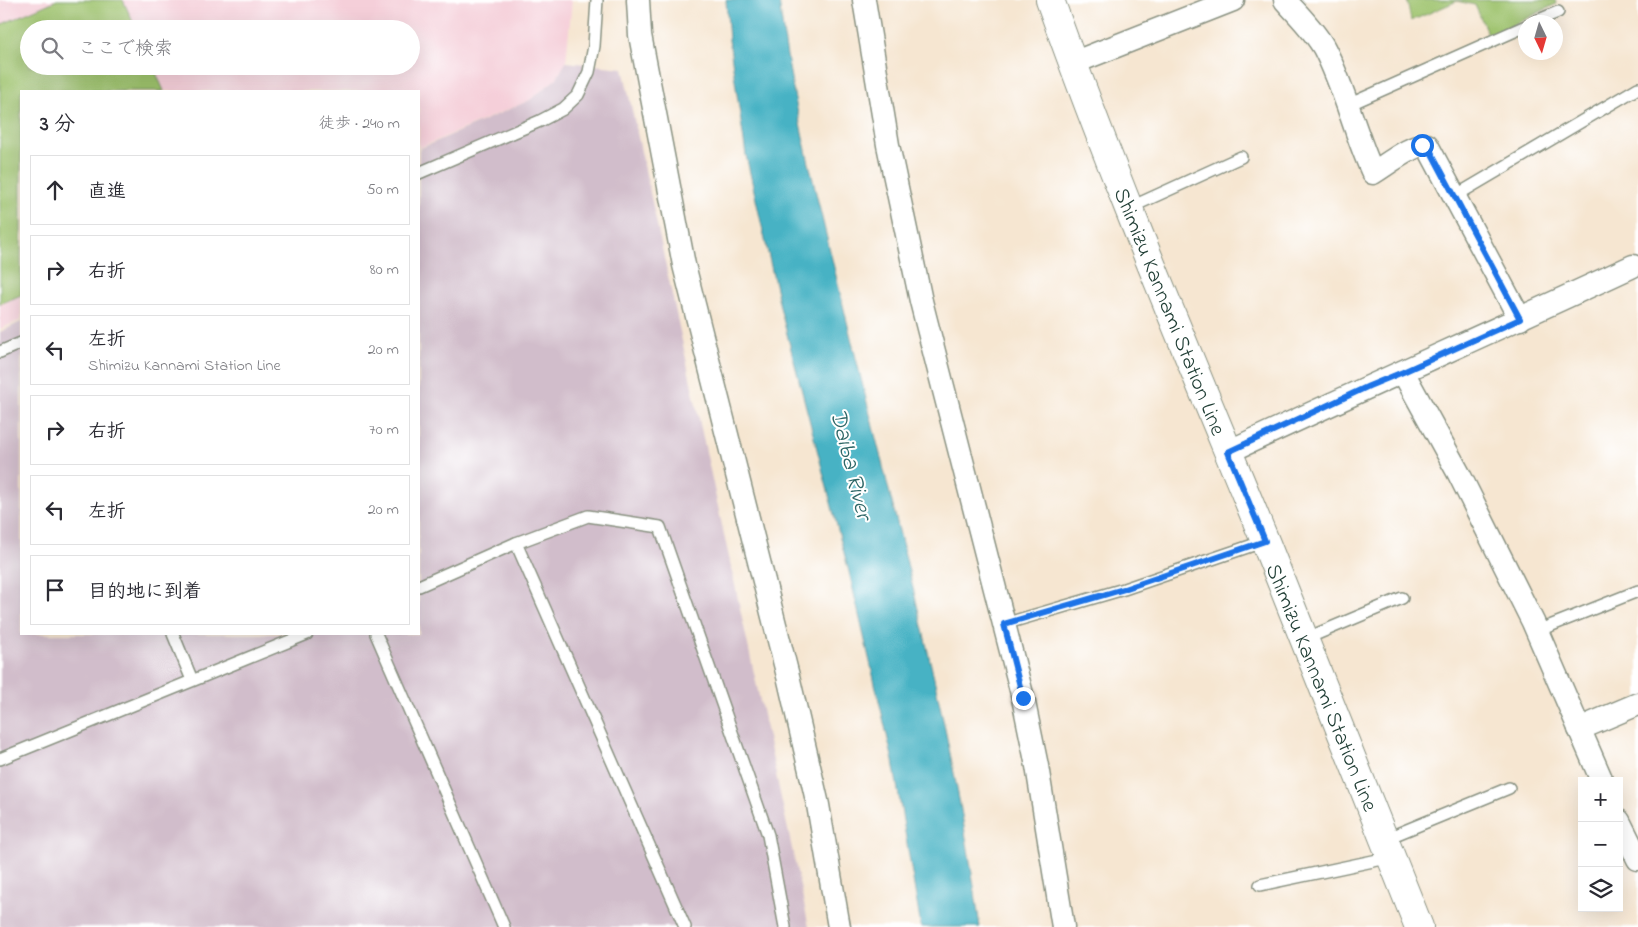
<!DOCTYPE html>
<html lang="ja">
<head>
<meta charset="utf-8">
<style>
  body { margin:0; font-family:"Indie Flower","Klee One",sans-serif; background:#f7f7f7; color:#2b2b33 }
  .controls { position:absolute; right:15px; bottom:15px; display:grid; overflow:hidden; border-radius:0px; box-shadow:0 5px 20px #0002 }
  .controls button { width:45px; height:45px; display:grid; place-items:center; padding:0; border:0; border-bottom:1px solid #e1e1e2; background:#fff; color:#2b2b33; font:25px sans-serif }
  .compass { position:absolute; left:1518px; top:15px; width:45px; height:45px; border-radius:50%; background:#fff; box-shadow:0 5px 20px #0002; rotate:175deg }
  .stop { position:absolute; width:15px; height:15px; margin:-11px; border:4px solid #1a73e8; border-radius:50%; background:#fff }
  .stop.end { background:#1a73e8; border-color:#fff; box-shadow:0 1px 5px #0008 }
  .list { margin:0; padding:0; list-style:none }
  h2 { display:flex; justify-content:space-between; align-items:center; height:65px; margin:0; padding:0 20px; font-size:21px }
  h2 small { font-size:16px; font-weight:400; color:#7c7c81 }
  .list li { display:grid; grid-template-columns:32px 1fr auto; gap:15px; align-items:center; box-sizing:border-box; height:70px; margin:0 10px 10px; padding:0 10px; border:1px solid #e1e1e2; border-radius:0px }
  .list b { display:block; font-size:19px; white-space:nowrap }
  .list p { margin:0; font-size:16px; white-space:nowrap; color:#7c7c81 }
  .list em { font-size:16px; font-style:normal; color:#7c7c81 }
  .icon { flex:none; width:28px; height:28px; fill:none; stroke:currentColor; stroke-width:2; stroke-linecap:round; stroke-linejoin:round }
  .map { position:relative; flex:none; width:1638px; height:927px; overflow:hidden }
  .search { position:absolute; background:#fff; box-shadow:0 5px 20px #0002; left:20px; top:20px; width:400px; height:55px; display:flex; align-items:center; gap:12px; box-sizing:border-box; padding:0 18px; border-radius:28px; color:#7c7c81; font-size:19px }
  .panel { position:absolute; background:#fff; box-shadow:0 5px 20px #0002; left:20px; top:90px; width:400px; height:545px; border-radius:0px }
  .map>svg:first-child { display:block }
  .built { fill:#f5cfd9; fill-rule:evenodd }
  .industrial { fill:#d1bdcb }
  .green { fill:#9dc26c; stroke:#5e8050 }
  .water { fill:#46b2c4; stroke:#32787c }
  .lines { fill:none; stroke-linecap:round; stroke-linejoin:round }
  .lane-casing { stroke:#8a9282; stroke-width:14 }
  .street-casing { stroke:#8a9282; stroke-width:25 }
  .secondary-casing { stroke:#8a9282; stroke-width:30 }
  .lane { stroke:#fff; stroke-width:11 }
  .street { stroke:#fff; stroke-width:22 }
  .secondary { stroke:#fff; stroke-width:28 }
  .route { stroke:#1a73e8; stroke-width:6 }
  .labels { text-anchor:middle; stroke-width:4; stroke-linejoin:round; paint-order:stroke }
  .street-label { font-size:22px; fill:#1f3d34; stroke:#fff }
  .water-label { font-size:24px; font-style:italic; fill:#2d6666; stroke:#fff }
</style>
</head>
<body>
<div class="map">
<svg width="1638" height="927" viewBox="0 0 1638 927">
  <rect width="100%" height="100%" fill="#fff"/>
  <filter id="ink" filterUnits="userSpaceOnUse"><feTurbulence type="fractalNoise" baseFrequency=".02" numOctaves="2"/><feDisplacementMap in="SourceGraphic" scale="10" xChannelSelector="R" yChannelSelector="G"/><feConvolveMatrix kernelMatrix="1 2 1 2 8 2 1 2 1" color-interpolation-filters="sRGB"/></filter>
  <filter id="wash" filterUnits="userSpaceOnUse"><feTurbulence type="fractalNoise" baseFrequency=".0096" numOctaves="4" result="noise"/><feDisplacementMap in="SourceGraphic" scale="20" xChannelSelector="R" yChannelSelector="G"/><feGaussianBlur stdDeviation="1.12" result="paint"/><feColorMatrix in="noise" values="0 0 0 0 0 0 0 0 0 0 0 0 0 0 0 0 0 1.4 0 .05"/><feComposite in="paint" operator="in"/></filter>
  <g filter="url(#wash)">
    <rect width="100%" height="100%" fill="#f6e6d1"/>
    <path class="built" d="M 0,0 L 572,0 L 566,62 L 557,78 L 530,100 L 419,148 L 419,91 L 21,91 L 21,320 L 0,329 ZM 29,29 L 411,29 L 411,66 L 29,66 Z"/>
    <path class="industrial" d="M 566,62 L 623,68 L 809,927 L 0,927 L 0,332 L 21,322 L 21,634 L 419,634 L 419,149 L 530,100 L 557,78 Z"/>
    <g class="green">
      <path d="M 57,0 L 123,0 L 136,29 L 29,29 L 29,66 L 153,66 L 164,91 L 21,91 L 21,295 L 0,304 L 0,25 Z"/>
      <path d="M 1407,0 L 1555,0 L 1556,4 L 1489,37 L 1475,5 L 1457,1 L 1411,21 Z"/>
    </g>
    <path class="water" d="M 726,0 L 779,0 C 790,95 815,187 837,280 C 888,495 950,708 980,927 L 921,927 L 893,761 L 849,572 L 781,311 L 746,155 L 729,40 Z"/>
  </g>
  <g filter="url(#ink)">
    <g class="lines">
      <g class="lane-casing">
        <g id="lane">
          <path d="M 1534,22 L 1558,12"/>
          <path d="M 1348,105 L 1526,26"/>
          <path d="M 419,173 L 540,121 L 563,109 L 578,95 L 589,72 L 594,46 L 597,0"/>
          <path d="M 1455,196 L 1638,88"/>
          <path d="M 1129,208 L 1241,157"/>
          <path d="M 0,352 L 21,343"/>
          <path d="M 516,543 L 685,927"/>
          <path d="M 419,586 L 516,543 L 588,516 L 660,527 L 768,835 L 785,927"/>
          <path d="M 1004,624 L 1124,589 L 1265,541"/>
          <path d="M 1537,631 L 1638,591"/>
          <path d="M 173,634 L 192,680"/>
          <path d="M 376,634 L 504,927"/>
          <path d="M 1305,639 L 1402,598"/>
          <path d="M 0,759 L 307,634"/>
          <path d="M 1385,839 L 1509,788"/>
          <path d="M 1260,885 L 1392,857"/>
        </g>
      </g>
      <g class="street-casing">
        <g id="street">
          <path d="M 638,0 L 640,35 L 684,265 L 789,680 L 818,805 L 839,927"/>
          <path d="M 864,0 L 888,145 L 921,301 L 1023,698 L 1037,766 L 1063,927"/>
          <path d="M 1285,0 C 1298,15 1314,30 1324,48 C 1345,88 1354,132 1373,173 C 1385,166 1414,143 1427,145 L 1520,319"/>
          <path d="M 1073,63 L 1233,0"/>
          <path d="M 1403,372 L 1459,474 L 1533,622 L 1602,781"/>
          <path d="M 1228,452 C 1362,389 1498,329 1633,266"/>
          <path d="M 1579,729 L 1638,704"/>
          <path d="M 1619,821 L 1638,859"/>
        </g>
      </g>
      <g class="secondary-casing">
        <path id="secondary" d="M 1050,0 C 1115,183 1191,361 1265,541 C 1317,669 1368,798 1419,927"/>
      </g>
      <use href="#lane" class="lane"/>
      <use href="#street" class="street"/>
      <use href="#secondary" class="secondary"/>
    </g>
  </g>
  <g class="lines" filter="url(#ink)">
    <path class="route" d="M 1023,698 L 1004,624 L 1124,589 L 1265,541 L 1228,452 L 1369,386 L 1403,372 L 1520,319 L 1429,148 L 1427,146 L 1422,145"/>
  </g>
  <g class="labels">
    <g class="street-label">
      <text transform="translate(1171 311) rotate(68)" y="8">Shimizu Kannami Station Line</text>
      <text transform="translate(1323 687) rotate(68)" y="8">Shimizu Kannami Station Line</text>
    </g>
    <g class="water-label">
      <text transform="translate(852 464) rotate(76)" y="8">Daiba River</text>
    </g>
  </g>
</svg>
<div class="controls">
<button>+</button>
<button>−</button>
<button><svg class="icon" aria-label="layers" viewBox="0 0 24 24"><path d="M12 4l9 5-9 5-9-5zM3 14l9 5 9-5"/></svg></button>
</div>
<svg class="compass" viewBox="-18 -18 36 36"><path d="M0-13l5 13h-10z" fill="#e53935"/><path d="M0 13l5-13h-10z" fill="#7c7c81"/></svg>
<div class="stop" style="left:1422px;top:145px"></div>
<div class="stop end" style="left:1023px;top:698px"></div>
<div class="search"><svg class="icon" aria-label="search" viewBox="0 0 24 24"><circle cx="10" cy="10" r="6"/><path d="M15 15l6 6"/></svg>ここで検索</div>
<section class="panel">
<h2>3 分<small>徒歩 · 240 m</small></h2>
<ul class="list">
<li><svg class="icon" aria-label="ahead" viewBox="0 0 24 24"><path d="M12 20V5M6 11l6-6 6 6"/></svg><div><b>直進</b></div><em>50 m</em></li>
<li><svg class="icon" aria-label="right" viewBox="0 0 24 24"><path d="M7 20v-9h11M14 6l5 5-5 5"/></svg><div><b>右折</b></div><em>80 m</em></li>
<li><svg class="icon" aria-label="left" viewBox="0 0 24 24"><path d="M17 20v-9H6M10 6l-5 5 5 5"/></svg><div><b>左折</b><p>Shimizu Kannami Station Line</p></div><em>20 m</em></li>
<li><svg class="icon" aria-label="right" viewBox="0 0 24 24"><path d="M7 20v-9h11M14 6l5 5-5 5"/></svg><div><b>右折</b></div><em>70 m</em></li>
<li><svg class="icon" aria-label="left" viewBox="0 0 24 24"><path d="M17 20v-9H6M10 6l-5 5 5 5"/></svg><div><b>左折</b></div><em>20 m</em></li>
<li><svg class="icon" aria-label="arrive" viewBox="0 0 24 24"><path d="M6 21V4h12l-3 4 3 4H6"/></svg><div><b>目的地に到着</b></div></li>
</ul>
</section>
</div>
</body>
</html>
